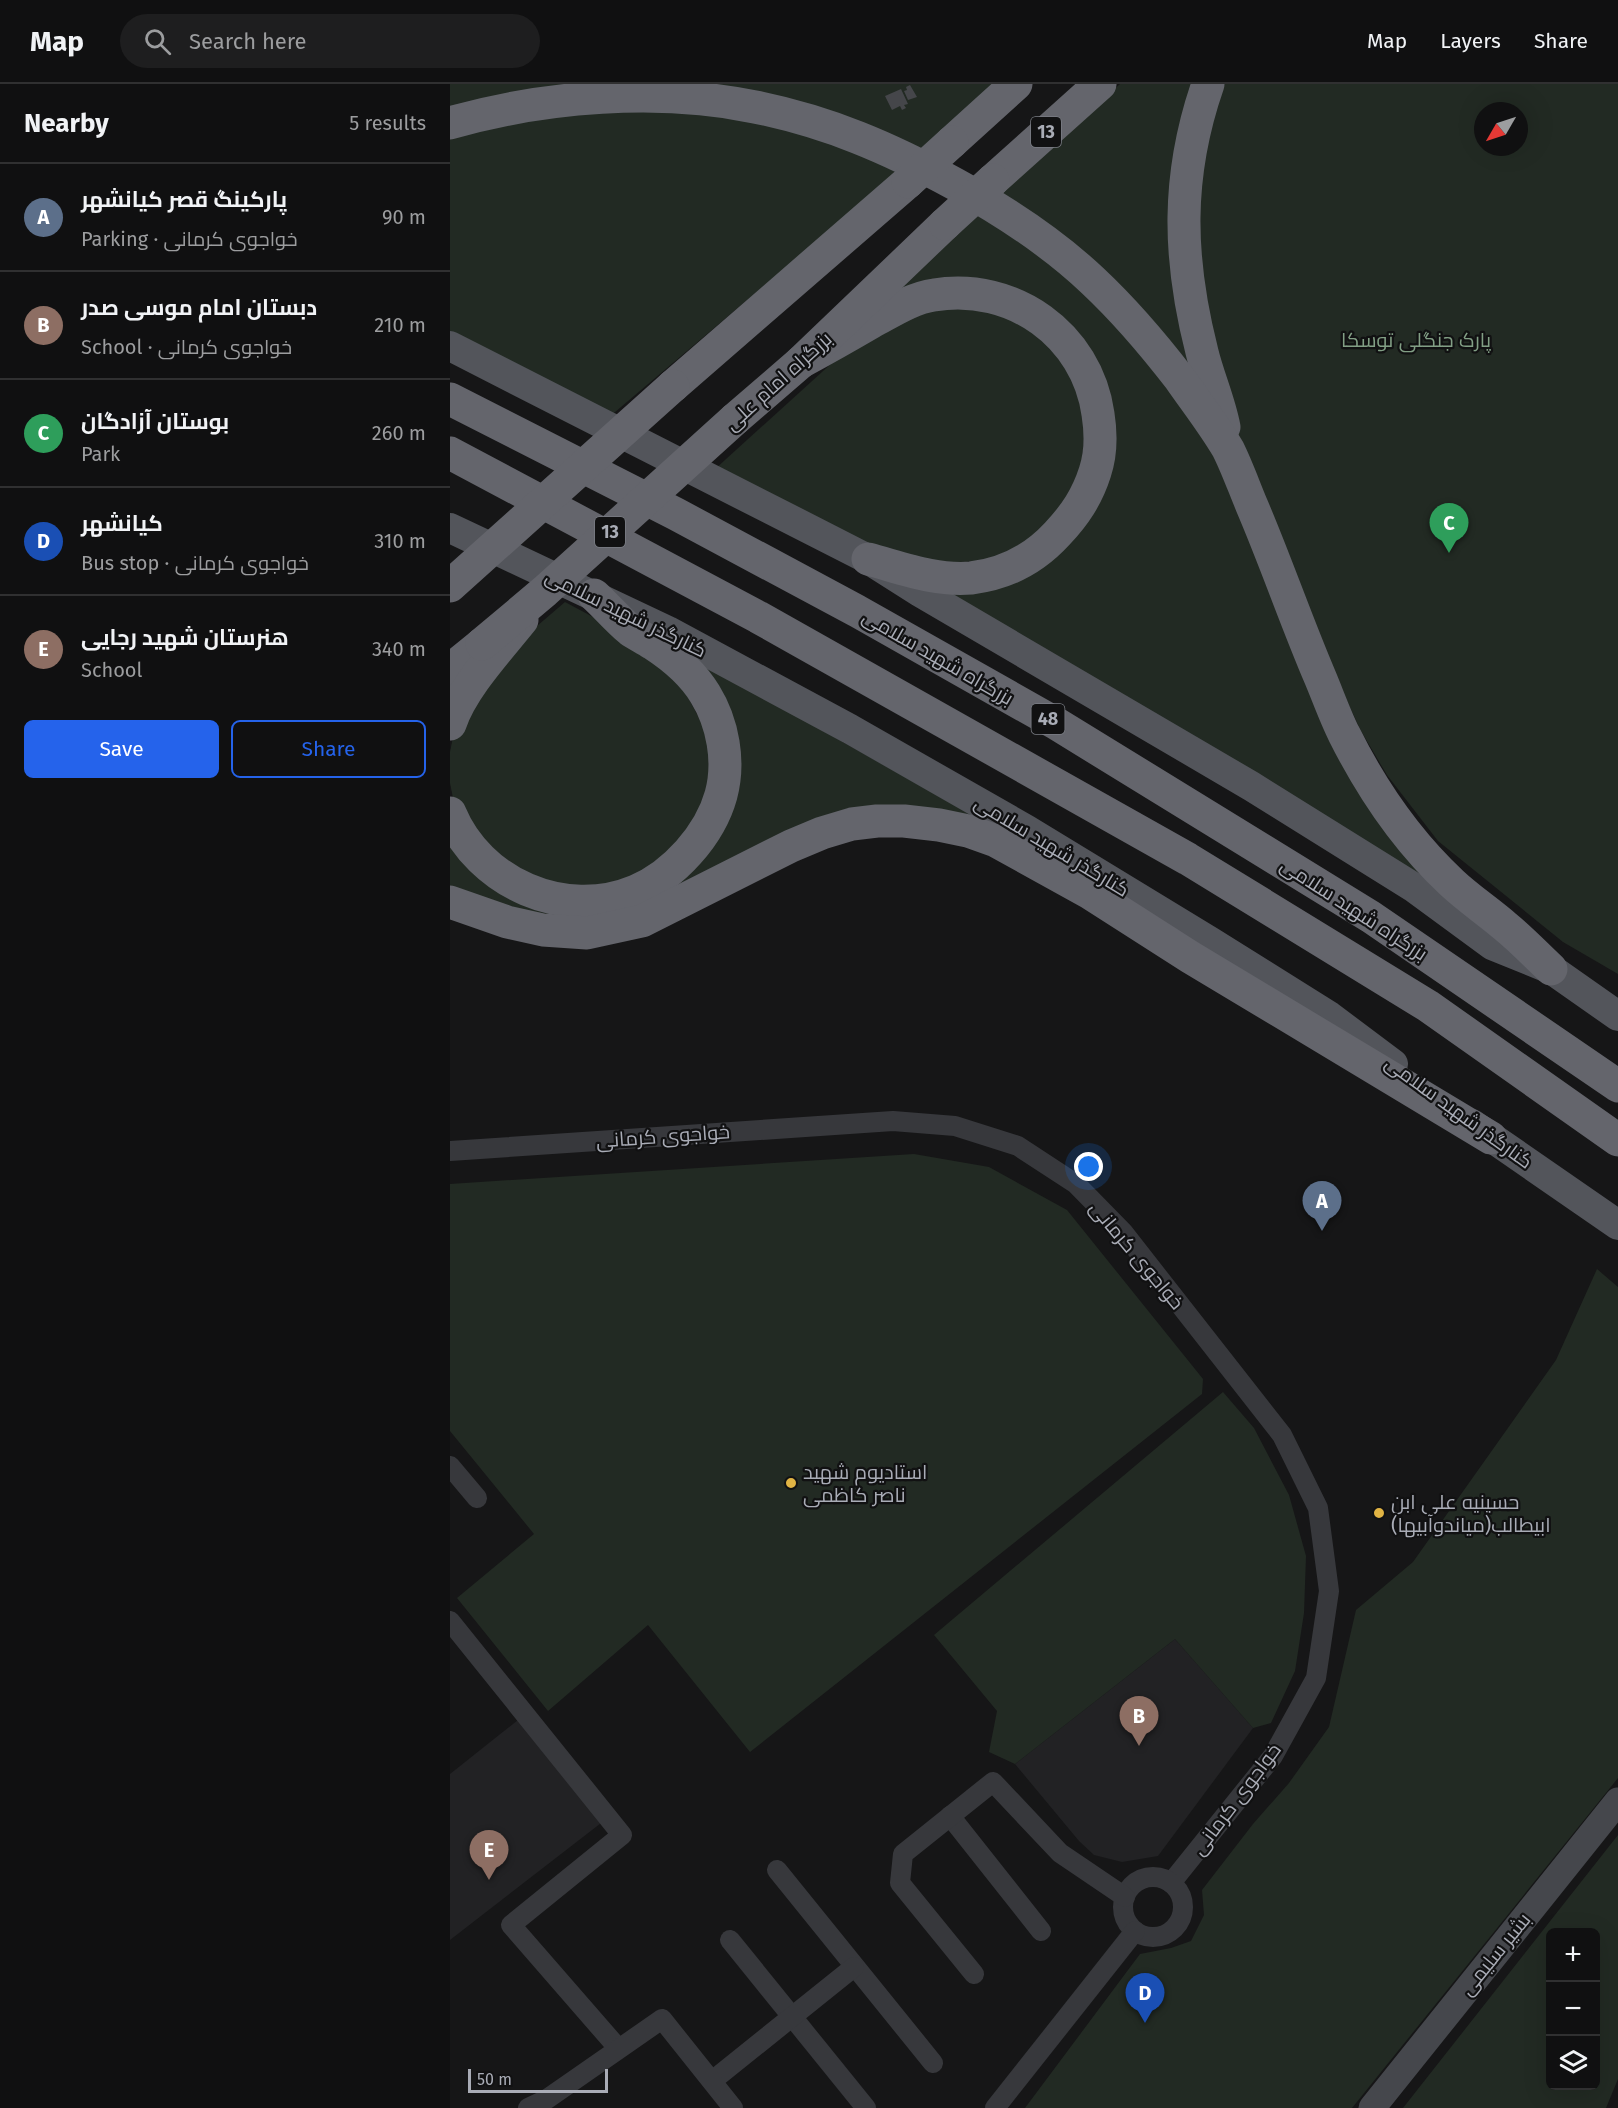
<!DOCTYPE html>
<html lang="en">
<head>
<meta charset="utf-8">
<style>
  body { margin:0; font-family:"Fira Sans",Cairo,sans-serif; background:#1e1e1f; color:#f1f3f6 }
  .controls { position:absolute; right:18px; bottom:18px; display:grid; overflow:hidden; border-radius:9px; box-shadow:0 6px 24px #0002 }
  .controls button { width:54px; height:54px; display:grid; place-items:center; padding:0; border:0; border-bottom:2px solid #303031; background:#101011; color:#f1f3f6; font:30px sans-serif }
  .compass { position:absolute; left:1024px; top:18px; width:54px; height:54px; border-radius:50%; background:#101011; box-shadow:0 6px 24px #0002; rotate:231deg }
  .scale { position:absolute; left:18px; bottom:15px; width:140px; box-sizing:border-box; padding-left:6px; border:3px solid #a9acb6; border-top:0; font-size:16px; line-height:21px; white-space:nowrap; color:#a9acb6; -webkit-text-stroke:4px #111112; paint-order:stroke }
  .you { position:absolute; left:639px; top:1083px; width:21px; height:21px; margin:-15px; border:4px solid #fff; border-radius:50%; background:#1a73e8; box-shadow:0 0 0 9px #1a73e833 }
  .badge { display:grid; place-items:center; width:39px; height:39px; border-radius:50%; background:#2563eb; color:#fff; font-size:20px; font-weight:700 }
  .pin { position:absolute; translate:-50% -50px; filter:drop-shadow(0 2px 3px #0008) }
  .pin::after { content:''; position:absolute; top:32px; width:21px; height:18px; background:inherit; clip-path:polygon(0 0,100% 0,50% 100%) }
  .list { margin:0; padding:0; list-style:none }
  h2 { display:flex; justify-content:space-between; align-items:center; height:78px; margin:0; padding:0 24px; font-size:26px }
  h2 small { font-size:20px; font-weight:400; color:#9c9d9f }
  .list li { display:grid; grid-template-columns:39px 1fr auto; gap:18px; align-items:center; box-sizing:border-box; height:108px; padding:0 24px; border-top:2px solid #303031 }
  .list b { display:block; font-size:22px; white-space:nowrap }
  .list p { margin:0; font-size:20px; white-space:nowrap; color:#9c9d9f }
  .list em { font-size:20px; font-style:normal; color:#9c9d9f }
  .actions { display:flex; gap:12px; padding:18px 24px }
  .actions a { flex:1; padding:14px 0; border:2px solid #2563eb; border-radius:9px; text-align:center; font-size:21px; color:#2563eb }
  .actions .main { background:#2563eb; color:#fff }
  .icon { flex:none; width:33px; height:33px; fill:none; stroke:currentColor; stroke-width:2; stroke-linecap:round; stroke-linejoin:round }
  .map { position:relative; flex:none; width:1168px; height:2024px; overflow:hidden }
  header { display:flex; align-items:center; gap:36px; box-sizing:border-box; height:84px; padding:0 30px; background:#101011; border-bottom:2px solid #303031 }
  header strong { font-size:28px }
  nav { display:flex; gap:33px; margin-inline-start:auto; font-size:21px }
  .search { width:420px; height:54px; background:#1e1e1f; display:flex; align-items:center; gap:15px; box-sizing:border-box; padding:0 21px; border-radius:33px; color:#9c9d9f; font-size:22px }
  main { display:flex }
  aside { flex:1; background:#101011 }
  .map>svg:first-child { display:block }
  .built { fill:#222224 }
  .green { fill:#222a23; fill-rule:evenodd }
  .building { fill:#45464a }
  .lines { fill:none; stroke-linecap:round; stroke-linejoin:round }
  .street { stroke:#37383c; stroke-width:20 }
  .secondary { stroke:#45474c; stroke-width:27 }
  .primary { stroke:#53555b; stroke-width:30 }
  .highway { stroke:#64656c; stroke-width:33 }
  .highway-bridge { stroke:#64656c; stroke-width:33 }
  .poi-dot { fill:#e1b444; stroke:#111112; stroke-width:2 }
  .labels { text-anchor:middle; stroke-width:4.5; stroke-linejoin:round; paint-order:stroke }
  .shield { fill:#111112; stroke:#7b7e85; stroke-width:1.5 }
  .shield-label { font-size:18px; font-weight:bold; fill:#a9acb6 }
  .park-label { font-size:20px; fill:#829f85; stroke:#111112 }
  .street-label { font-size:20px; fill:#a9acb6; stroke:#111112 }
  .poi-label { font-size:20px; fill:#a9acb6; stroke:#111112; text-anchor:start }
</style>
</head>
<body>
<header>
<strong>Map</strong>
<div class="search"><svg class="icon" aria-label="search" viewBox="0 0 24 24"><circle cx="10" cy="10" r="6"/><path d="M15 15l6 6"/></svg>Search here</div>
<nav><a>Map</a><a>Layers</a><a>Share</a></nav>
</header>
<main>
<aside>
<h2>Nearby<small>5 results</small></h2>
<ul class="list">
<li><span class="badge" style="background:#5c6f8a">A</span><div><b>پارکینگ قصر کیانشهر</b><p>Parking · خواجوی کرمانی</p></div><em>90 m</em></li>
<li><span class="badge" style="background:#8d6e63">B</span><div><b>دبستان امام موسی صدر</b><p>School · خواجوی کرمانی</p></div><em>210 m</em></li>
<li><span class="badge" style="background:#2e9e5b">C</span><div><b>بوستان آزادگان</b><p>Park</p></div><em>260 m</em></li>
<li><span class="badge" style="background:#1a4fb4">D</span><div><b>کیانشهر</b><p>Bus stop · خواجوی کرمانی</p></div><em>310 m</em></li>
<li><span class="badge" style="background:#8d6e63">E</span><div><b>هنرستان شهید رجایی</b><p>School</p></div><em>340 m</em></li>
</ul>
<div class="actions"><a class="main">Save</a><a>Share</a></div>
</aside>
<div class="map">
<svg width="1168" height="2024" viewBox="0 0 1168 2024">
  <rect width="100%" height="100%" fill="#161617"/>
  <g class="built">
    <path d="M 725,1555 L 803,1644 L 708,1772 L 672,1778 L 644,1771 L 629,1757 L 565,1680 Z"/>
    <path d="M 73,1632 L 155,1736 L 0,1856 L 0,1690 Z"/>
  </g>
  <g class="green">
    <path d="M 0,0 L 546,0 L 469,70 L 324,16 L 0,29 Z"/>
    <path d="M 670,0 L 753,0 L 745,27 L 756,299 L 547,113 Z"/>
    <path d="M 763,0 L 1168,0 L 1168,890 L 1113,858 L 988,757 L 937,691 L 911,647 L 841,497 L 760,276 L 741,96 ZM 1033,27 L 1069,27 L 1069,63 L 1033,63 Z"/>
    <path d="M 150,24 L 306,33 L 453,84 L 158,334 L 0,254 L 0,51 Z"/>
    <path d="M 534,126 L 652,220 L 754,349 L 874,629 L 1036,844 L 443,485 L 534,499 L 655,387 L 603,230 L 434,219 Z"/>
    <path d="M 484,218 L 582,234 L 639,310 L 628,413 L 560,477 L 459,479 L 264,386 L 383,278 Z"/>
    <path d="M 115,518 L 143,533 L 221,581 L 268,670 L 251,741 L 169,806 L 73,797 L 5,724 L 0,699 L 0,668 L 4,648 L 80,548 Z"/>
    <path d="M 186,542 L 539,740 L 483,728 L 162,833 L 70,829 L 0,805 L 0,744 L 72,812 L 213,800 L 282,668 Z"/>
    <path d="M 464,1070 L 539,1083 L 617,1126 L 753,1295 L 752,1310 L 300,1668 L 198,1541 L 98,1627 L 7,1514 L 84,1450 L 0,1347 L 0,1100 Z"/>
    <path d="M 1147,1185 L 1168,1203 L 1168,1694 L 902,2024 L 575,2024 L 690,1870 L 721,1864 L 741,1857 L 754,1831 L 752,1806 L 803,1740 L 839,1699 L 879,1643 L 906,1526 L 963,1478 L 1106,1276 Z"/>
    <path d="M 773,1308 L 804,1344 L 839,1411 L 856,1472 L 854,1529 L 845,1587 L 821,1639 L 803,1644 L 725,1555 L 565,1680 L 539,1668 L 547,1627 L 484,1551 Z"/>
    <path d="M 1168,1751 L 1168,1995 L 1156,2024 L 953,2024 ZM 1100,1848 L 1146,1848 L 1146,2002 L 1100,2002 Z"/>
  </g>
  <g class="building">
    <path d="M 460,1 L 467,13 L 458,16 L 454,7 L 457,6 L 456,3 Z"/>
    <path d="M 451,5 L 458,20 L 454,21 L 456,24 L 452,26 L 450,22 L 442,26 L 435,12 Z"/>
  </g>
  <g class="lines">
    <g class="street">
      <path d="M 0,1067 L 443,1037 L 505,1042 L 568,1062 L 626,1100 L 673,1148 L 832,1351 L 868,1424 L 879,1507 L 866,1594 L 823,1672 L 721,1799"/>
      <path d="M 0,1382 L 27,1414"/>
      <path d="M 0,1537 L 172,1751 L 61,1841 L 168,1964"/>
      <path d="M 500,1732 L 591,1847"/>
      <path d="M 327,1786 L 483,1979"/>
      <circle cx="703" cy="1823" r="30"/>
      <path d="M 280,1856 L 416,2024"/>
      <path d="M 524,1890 L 450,1799 L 453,1770 L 543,1698 L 610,1769 L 675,1813"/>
      <path d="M 262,1997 L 404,1883"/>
      <path d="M 78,2024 L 97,2015 L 212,1935 L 283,2024"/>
      <path d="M 545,2024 L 685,1847"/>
    </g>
    <path class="secondary" d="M 922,2024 L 1168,1717"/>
    <g class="primary">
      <path d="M 0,262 L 418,475 L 470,508 L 801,702 L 963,803 L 1042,861 L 1101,885 L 1168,932"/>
      <path d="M 0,444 L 218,547 L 400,645 L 577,746 L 761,858 L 879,932 L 943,980"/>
      <path d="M 1022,1040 L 1168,1141"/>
    </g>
    <g class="highway">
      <path d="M 758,0 C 726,92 728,174 752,268 C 758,293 769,317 774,343"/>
      <path d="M 0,39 C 94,12 209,3 305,23 C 379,38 439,64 505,100 C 554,127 602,158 643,197 C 675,227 703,260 730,295 C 746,318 764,341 778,365 C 787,383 794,403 802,422 C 826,478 846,537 870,593 C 878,612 885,632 894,650 C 921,704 958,758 1002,799 C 1019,815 1039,828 1056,843 C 1072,856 1086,871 1101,885"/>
      <path d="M 502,58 L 566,0"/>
      <path d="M 543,96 L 650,0"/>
      <path d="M 351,278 C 375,265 398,252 422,238 C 441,228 462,214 484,211 C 563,198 637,251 648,330 C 651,349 651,370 645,388 C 637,413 625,431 607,450 C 584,475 555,490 521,494 C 485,497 452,484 418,475"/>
      <path d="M 223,302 L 458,98"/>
      <path d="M 0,315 L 226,430 L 407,527 L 607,640 L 921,833 L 1168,1002"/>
      <path d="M 285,335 L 351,278 L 495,140"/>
      <path d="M 0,369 L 308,533 L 738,775 L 978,922 L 1168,1056"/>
      <path d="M 0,586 L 32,560"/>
      <path d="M 0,640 C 12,604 48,566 72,536"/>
      <path d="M 0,729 C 29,799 114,837 186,807 C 224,791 260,751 271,711 C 280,678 273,639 255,610 C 243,590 223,573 203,560 C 196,555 187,551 180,546 C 167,535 156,522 144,511"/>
      <path d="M 0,818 L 57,838 L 93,846 L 137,849 L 192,837 L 341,762 L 372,749 L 402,740 L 427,737 L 454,737 L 489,741 L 518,747 L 546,757 L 640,809 L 740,873 L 1041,1054"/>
    </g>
    <g class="highway-bridge">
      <path d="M 458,98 L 502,58"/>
      <path d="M 495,140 L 543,96"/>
      <path d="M 0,502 L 223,302"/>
      <path d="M 32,560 L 95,507 L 285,335"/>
    </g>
  </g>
  <g class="poi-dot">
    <circle cx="341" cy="1399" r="6"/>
    <circle cx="929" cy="1429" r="6"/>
  </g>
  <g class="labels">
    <g class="shield">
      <rect x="581" y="33" width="30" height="30" rx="4.5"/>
      <rect x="145" y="433" width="30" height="30" rx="4.5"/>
      <rect x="581.5" y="620" width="33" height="30" rx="4.5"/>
    </g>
    <g class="shield-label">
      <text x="596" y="54">13</text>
      <text x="160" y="454">13</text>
      <text x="598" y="641">48</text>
    </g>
    <g class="park-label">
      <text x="966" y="263">پارک جنگلی توسکا</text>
    </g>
    <g class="street-label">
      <text transform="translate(328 297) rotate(-42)" y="7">بزرگراه امام علی</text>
      <text transform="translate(176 529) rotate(26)" y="7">کنارگذر شهید سلامی</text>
      <text transform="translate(488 573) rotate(30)" y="7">بزرگراه شهید سلامی</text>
      <text transform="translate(602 762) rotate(31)" y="7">کنارگذر شهید سلامی</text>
      <text transform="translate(904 825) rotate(33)" y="7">بزرگراه شهید سلامی</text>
      <text transform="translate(1009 1028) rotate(36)" y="7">کنارگذر شهید سلامی</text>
      <text transform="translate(213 1052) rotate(-4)" y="7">خواجوی کرمانی</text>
      <text transform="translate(687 1171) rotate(50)" y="7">خواجوی کرمانی</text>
      <text transform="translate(786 1715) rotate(-53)" y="7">خواجوی کرمانی</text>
      <text transform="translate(1045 1870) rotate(-51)" y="7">بشیر سلیمی</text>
    </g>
    <g class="poi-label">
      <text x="353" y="1395">استادیوم شهید<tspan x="353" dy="23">ناصر کاظمی</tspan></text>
      <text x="941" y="1425">حسینیه علی ابن<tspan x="941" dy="23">ابیطالب(میاندوآبیها)</tspan></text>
    </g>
  </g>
</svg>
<div class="controls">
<button>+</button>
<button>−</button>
<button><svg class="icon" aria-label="layers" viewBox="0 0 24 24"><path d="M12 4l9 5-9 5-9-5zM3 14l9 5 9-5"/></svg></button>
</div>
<svg class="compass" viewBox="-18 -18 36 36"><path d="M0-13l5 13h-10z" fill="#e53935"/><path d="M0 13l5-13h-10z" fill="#9c9d9f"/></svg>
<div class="scale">50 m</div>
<div class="you"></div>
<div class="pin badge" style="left:872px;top:1147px;background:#5c6f8a">A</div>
<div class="pin badge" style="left:689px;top:1662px;background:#8d6e63">B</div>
<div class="pin badge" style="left:999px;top:469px;background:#2e9e5b">C</div>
<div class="pin badge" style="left:695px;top:1939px;background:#1a4fb4">D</div>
<div class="pin badge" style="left:39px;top:1796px;background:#8d6e63">E</div>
</div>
</main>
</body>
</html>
